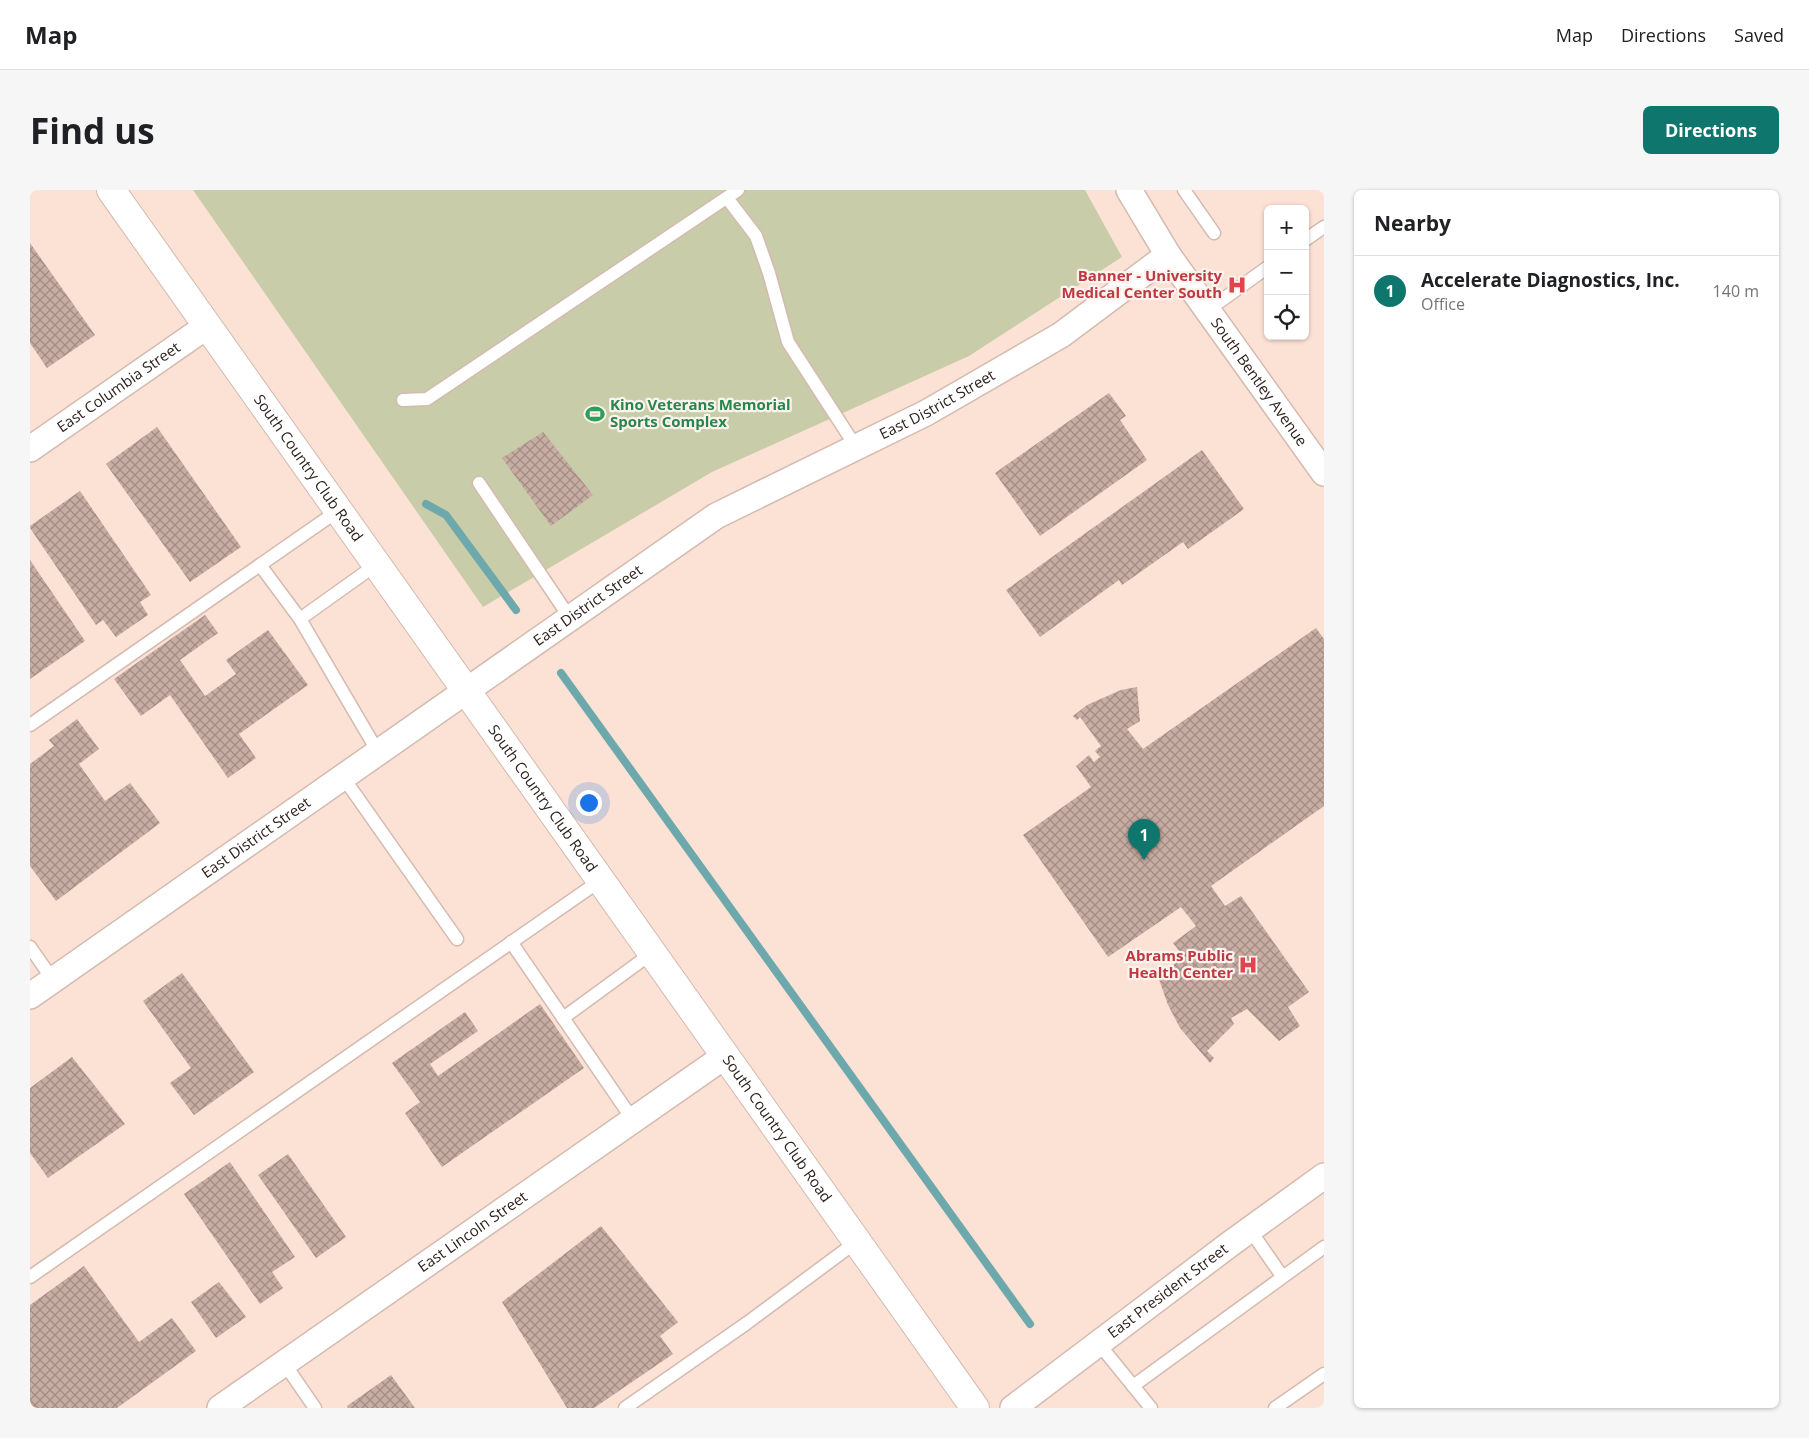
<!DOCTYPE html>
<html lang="en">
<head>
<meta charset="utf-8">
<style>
  body { margin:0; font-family:"Open Sans",sans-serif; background:#f6f6f6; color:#202124 }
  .controls { position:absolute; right:15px; top:15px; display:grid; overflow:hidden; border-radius:8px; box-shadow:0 1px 4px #0004 }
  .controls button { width:45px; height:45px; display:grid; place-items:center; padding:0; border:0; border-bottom:1px solid #e0e0e0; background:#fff; color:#202124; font:25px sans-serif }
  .you { position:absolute; left:558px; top:612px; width:18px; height:18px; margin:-12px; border:4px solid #fff; border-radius:50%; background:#1a73e8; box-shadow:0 0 0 8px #1a73e833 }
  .badge { display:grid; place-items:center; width:32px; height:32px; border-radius:50%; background:#0f766e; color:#fff; font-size:16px; font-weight:700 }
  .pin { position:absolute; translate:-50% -41px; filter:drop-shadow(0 1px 2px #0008) }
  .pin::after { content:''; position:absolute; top:26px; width:18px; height:15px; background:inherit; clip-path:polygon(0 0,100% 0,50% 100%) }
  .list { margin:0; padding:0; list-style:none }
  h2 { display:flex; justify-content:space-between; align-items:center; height:65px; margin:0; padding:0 20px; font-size:21px }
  h2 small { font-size:16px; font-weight:400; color:#757577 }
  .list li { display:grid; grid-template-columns:32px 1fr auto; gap:15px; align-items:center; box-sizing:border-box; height:70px; padding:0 20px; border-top:1px solid #e0e0e0 }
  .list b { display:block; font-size:19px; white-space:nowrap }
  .list p { margin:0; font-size:16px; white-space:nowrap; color:#757577 }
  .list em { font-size:16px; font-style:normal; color:#757577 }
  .icon { flex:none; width:28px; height:28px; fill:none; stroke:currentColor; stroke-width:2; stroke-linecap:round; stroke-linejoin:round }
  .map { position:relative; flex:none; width:1294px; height:1218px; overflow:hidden; border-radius:8px }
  header { display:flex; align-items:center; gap:30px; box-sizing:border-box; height:70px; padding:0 25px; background:#fff; border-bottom:1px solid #e0e0e0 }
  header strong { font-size:24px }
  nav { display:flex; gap:28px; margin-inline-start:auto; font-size:18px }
  .intro { display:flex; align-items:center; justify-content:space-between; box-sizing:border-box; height:120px; padding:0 30px }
  h1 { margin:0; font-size:35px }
  .button { padding:12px 22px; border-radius:8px; background:#0f766e; color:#fff; font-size:18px; font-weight:700 }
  main { display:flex; gap:30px; padding:0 30px }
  aside { flex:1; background:#fff; border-radius:8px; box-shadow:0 1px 4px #0004 }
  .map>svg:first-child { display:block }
  .pitch { fill:#c9cca8 }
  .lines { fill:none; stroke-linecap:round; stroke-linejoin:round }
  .stream { stroke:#6ca8ac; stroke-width:8 }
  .building { fill:url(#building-cross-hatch) }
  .service-casing { stroke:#d4baaf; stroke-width:15 }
  .minor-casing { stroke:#d4baaf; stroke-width:28 }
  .tertiary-casing { stroke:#d4baaf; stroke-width:30 }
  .service { stroke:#fff; stroke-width:12 }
  .minor { stroke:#fff; stroke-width:25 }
  .tertiary { stroke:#fff; stroke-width:28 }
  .labels { text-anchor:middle; stroke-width:4.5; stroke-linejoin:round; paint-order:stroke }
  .health-label { font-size:15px; font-weight:bold; fill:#be3a42; stroke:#fdf2ed; text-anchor:end }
  .street-label { font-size:15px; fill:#2c221e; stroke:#fdf2ed }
  .leisure-label { font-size:15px; font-weight:bold; fill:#27864d; stroke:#fdf2ed; text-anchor:start }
</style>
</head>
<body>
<header>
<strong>Map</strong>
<nav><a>Map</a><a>Directions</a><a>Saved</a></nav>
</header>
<div class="intro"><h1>Find us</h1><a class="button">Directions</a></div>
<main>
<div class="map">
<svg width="1294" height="1218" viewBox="0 0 1294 1218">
  <defs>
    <pattern id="building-cross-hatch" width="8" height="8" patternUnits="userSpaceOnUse" patternTransform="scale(1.25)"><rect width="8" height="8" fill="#c7ada3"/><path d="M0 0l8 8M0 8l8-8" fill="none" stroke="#a28c84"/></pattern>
  </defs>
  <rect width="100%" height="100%" fill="#fce1d5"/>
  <path class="pitch" d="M 163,0 L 1055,0 L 1092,67 L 939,166 L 682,282 L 453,417 Z"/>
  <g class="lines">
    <g class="stream">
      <path d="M 396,314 L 416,325 L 486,420"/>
      <path d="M 531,483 L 1000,1134"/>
    </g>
  </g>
  <g class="building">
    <path d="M 0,53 L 65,145 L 17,178 L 0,153 Z"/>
    <path d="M 1079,203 L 1096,226 L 1090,230 L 1117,270 L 1010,346 L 965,283 Z"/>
    <path d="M 127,237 L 211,357 L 160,392 L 76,274 Z"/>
    <path d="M 513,242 L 563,305 L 521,336 L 472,268 Z"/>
    <path d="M 1172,260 L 1214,319 L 1158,359 L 1153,352 L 1092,395 L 1089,390 L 1010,447 L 976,400 Z"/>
    <path d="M 50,301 L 121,405 L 110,412 L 118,425 L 86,447 L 73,430 L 66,435 L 0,338 L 0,336 Z"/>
    <path d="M 0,370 L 55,451 L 0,489 Z"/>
    <path d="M 175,425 L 188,443 L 150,470 L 175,506 L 206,484 L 196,470 L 238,440 L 278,495 L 209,544 L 226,568 L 198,588 L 140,505 L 111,526 L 84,489 Z"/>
    <path d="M 1286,438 L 1294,449 L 1294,616 L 1181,696 L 1195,716 L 1211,706 L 1279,802 L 1258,817 L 1270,836 L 1249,851 L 1217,819 L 1201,828 L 1204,834 L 1177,861 L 1184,868 L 1180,873 L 1150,838 L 1138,815 L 1125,778 L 1131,777 L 1134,782 L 1154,767 L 1143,753 L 1166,736 L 1151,717 L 1078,767 L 993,645 L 1061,597 L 1046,576 L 1059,565 L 1064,572 L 1070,567 L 1065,561 L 1071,556 L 1050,527 L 1047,530 L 1043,526 L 1057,515 L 1091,500 L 1107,497 L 1110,531 L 1097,539 L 1113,559 Z"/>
    <path d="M 47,529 L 69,559 L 49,574 L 75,611 L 100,593 L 130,633 L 26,711 L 0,676 L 0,574 L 24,556 L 19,550 Z"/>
    <path d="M 152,783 L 224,882 L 164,925 L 140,893 L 161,878 L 113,811 Z"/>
    <path d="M 510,814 L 554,878 L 412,977 L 375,923 L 390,912 L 362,873 L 435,822 L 448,841 L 400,874 L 408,886 Z"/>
    <path d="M 42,867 L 95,934 L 18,988 L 0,963 L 0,898 Z"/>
    <path d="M 258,964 L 316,1047 L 286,1068 L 228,985 Z"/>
    <path d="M 200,972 L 265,1067 L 242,1082 L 253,1098 L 230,1114 L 154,1004 Z"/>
    <path d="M 571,1036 L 648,1132 L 630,1146 L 643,1164 L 564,1218 L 537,1218 L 472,1112 Z"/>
    <path d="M 54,1076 L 109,1152 L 142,1128 L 166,1161 L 87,1218 L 0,1218 L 0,1115 Z"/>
    <path d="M 189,1092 L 216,1127 L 186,1148 L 161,1112 Z"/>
    <path d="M 361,1185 L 385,1218 L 318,1218 L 317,1216 Z"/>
  </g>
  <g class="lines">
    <g class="service-casing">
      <g id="service">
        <path d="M 1154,0 L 1184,43"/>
        <path d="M 697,8 L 726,46 L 739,83 L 758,152 L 826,257"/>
        <path d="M 1275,50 L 1294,37"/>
        <path d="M 1178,120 L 1238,77"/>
        <path d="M 373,210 L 397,209 L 708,0"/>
        <path d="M 449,293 L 540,428"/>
        <path d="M 347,374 L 270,429 L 348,562"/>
        <path d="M 230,375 L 270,429"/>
        <path d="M 0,535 L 309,320"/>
        <path d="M 313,587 L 427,749"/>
        <path d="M 481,752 L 603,930"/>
        <path d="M 0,757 L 23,790"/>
        <path d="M 533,828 L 622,763"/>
        <path d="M 1220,1040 L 1252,1086"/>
        <path d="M 0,1087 L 571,690"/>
        <path d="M 1069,1154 L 1121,1218"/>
        <path d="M 254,1173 L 285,1218"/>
        <path d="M 1103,1196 L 1294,1057"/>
        <path d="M 595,1218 L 717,1133 L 826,1052"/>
        <path d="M 1245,1218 L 1294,1184"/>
      </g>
    </g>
    <g class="minor-casing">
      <g id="minor">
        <path id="s1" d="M 1099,0 L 1138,65 L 1294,283"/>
        <path id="s2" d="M 0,259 L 177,136"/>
        <path id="s3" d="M 0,806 L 686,326 L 896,223 L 1031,145 L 1138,65"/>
        <path id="s4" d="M 190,1218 L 695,866"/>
        <path id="s5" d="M 983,1218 L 1200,1054 L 1294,986"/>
      </g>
    </g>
    <g class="tertiary-casing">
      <g id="tertiary">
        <path id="s6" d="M 81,0 L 945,1218"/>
      </g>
    </g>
    <use href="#service" class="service"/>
    <use href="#minor" class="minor"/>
    <use href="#tertiary" class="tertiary"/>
  </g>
  <defs>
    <g id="hospital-bare" transform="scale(1.5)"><path d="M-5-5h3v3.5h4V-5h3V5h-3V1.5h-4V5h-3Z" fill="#e0444e" stroke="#fdf2ed" stroke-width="2.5" paint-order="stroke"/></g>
    <g id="stadium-bare" transform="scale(1.5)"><path d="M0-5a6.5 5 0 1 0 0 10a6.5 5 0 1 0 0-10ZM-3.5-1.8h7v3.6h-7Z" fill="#2e9e5b" stroke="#fdf2ed" stroke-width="2.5" paint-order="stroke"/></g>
  </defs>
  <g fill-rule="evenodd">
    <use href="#hospital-bare" x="1207" y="95"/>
    <use href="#stadium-bare" x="565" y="224"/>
    <use href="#hospital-bare" x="1218" y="775"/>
  </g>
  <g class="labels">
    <g class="health-label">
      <text x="1192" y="91">Banner - University<tspan x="1192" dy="17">Medical Center South</tspan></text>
      <text x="1203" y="771">Abrams Public<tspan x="1203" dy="17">Health Center</tspan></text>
    </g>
    <g class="street-label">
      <text dy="5" stroke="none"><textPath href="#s1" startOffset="232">South Bentley Avenue</textPath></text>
      <text dy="5" stroke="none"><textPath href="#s2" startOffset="108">East Columbia Street</textPath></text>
      <text dy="5" stroke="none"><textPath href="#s3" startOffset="1085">East District Street</textPath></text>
      <text dy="5" stroke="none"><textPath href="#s6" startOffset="341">South Country Club Road</textPath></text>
      <text dy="5" stroke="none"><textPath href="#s3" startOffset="681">East District Street</textPath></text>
      <text dy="5" stroke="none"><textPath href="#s6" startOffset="746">South Country Club Road</textPath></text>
      <text dy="5" stroke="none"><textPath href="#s3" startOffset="276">East District Street</textPath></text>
      <text dy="5" stroke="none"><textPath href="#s6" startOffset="1151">South Country Club Road</textPath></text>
      <text dy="5" stroke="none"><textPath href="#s4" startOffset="308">East Lincoln Street</textPath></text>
      <text dy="5" stroke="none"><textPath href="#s5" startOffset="194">East President Street</textPath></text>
    </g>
    <g class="leisure-label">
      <text x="580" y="220">Kino Veterans Memorial<tspan x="580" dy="17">Sports Complex</tspan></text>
    </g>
  </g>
</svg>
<div class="controls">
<button>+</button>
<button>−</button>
<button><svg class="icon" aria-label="locate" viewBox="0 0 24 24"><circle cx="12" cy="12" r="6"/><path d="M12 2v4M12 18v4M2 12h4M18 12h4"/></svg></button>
</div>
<div class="you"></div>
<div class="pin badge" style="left:1114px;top:670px">1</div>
</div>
<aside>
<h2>Nearby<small></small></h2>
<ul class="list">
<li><span class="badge">1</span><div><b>Accelerate Diagnostics, Inc.</b><p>Office</p></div><em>140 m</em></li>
</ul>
</aside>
</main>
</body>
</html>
